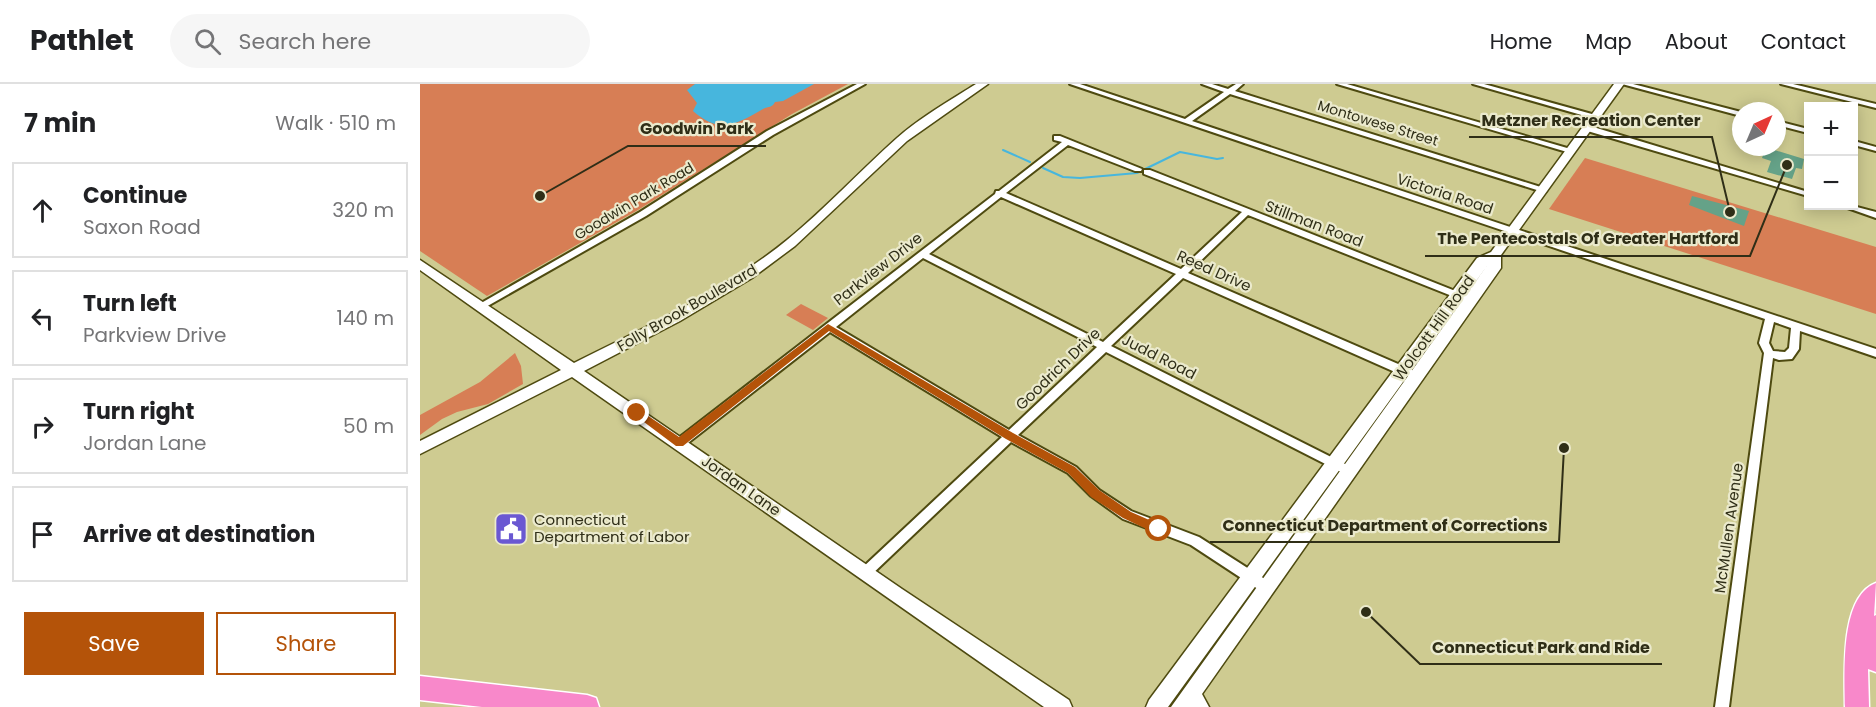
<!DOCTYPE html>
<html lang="en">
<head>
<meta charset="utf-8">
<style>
  body { margin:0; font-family:Poppins,sans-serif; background:#f6f6f6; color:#202124 }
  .controls { position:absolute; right:18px; top:18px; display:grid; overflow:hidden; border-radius:0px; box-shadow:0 3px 15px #0003 }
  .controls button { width:54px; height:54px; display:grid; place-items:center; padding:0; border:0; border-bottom:2px solid #e0e0e0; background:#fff; color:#202124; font:30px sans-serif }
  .compass { position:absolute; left:1312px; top:18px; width:54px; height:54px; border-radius:50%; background:#fff; box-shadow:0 3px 15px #0003; rotate:44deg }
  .stop { position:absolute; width:18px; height:18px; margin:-14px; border:4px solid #b45309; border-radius:50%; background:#fff }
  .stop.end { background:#b45309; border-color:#fff; box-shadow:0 2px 6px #0008 }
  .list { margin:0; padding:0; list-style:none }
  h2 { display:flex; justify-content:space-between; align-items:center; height:78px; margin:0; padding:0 24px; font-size:26px }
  h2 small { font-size:20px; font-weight:400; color:#757577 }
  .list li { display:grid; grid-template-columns:39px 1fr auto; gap:18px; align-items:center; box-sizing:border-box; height:96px; margin:0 12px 12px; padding:0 12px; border:2px solid #e0e0e0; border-radius:0px }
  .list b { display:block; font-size:22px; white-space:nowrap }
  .list p { margin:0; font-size:20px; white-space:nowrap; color:#757577 }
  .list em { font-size:20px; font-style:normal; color:#757577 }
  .actions { display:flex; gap:12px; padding:18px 24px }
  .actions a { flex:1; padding:14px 0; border:2px solid #b45309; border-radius:0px; text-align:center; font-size:21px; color:#b45309 }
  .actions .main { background:#b45309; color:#fff }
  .icon { flex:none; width:33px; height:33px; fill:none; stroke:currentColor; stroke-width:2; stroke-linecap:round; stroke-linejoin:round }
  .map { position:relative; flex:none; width:1456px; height:623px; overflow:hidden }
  header { display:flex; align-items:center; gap:36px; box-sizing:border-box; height:84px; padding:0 30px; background:#fff; border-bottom:2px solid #e0e0e0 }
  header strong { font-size:28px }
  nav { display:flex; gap:33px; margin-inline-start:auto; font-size:21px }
  .search { width:420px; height:54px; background:#f6f6f6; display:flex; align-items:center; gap:15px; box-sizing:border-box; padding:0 21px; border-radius:33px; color:#757577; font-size:22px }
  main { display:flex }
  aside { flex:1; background:#fff }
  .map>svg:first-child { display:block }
  .green { fill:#d77e55 }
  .water { fill:#47b6dd }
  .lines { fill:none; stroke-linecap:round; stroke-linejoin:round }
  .stream { stroke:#47b6dd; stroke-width:2 }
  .building { fill:#65a288 }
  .street-casing { stroke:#4e4a10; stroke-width:4 }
  .secondary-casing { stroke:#4e4a10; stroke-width:3 }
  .highway-casing { stroke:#fff; stroke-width:3 }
  .street { fill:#fff; fill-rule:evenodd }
  .secondary { fill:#fff; fill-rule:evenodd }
  .highway { fill:#f888ca; fill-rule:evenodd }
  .route { fill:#b45309 }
  .labels { text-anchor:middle; stroke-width:4.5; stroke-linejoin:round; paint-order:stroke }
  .far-street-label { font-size:14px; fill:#2f2e17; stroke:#ebeacd }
  .street-label { font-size:15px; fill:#2f2e17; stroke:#ebeacd }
  .poi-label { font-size:15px; fill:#2f2e17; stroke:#ebeacd; text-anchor:start }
  .leader { fill:none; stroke:#2f2e17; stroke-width:2 }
  .callout-dot { fill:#2f2e17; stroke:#ebeacd; stroke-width:2 }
  .callout-label { font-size:16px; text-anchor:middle; font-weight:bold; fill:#2f2e17; stroke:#ebeacd; stroke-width:4.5; stroke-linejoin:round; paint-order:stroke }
</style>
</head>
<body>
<header>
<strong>Pathlet</strong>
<div class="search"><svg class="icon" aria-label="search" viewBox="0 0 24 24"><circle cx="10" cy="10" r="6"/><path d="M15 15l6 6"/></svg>Search here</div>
<nav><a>Home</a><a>Map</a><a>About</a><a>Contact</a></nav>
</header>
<main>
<aside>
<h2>7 min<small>Walk · 510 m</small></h2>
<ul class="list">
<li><svg class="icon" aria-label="ahead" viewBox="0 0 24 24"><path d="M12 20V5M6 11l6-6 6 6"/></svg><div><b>Continue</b><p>Saxon Road</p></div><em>320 m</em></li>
<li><svg class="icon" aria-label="left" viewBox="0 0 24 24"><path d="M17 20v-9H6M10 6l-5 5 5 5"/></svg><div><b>Turn left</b><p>Parkview Drive</p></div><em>140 m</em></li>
<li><svg class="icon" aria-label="right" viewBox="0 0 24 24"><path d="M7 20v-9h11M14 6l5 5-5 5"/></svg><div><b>Turn right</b><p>Jordan Lane</p></div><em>50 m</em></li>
<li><svg class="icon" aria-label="arrive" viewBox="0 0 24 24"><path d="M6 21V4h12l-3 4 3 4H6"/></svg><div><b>Arrive at destination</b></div></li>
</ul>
<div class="actions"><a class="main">Save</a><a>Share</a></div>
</aside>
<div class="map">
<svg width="1456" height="623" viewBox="0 0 1456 623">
  <rect width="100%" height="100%" fill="#cecb91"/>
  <g class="green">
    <path d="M 0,0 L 428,0 L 372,30 L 218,126 L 67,212 L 0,167 Z"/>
    <path d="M 1165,74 L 1456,163 L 1456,230 L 1129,125 Z"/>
    <path d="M 381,220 L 408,234 L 393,246 L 366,231 Z"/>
    <path d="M 95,269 L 101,282 L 103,300 L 68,320 L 37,328 L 22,335 L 0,351 L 0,331 L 60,298 Z"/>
  </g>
  <path class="water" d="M 275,0 L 394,0 L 363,17 L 355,18 C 352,24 349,22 343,25 C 316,41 299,50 273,27 L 277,19 L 267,6 Z"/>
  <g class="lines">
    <g class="stream">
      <path d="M 583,66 L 610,78"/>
      <path d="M 623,84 L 643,93 L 660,94 L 717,89 L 760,68 L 797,75 L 803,74"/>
    </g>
  </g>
  <g class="building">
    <path d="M 1351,65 L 1384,75 L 1382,85 L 1376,84 L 1372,95 L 1347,88 L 1351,77 L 1342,74 L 1345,66 Z"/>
    <path d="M 1272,112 L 1329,127 L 1324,142 L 1269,121 Z"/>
  </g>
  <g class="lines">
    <g class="street-casing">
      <g id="street">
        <path d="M 437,0 L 445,0 L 353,51 L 226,132 L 64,224 L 61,225 L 56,222 L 220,128 L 347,47 Z"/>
        <path d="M 650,0 L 660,0 L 765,35 L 804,8 L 782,0 L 792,0 L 808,5 L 816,0 L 823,0 L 815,7 L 1127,105 L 1126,107 L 1120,107 L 810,10 L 772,37 L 1456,265 L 1456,273 L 1380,247 L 1379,265 L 1372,275 L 1359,276 L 1353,274 L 1309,623 L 1295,623 L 1344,269 L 1339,259 L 1345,235 ZM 1354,238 L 1371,244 L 1369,264 L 1365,268 L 1353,267 L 1349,259 Z"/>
        <path d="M 917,0 L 927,0 L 1154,66 L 1147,68 Z"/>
        <path d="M 1053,0 L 1064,0 L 1179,32 L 1172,34 Z"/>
        <path d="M 1202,0 L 1213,0 L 1321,28 L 1321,32 Z"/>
        <path d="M 1361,0 L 1373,0 L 1456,20 L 1456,24 Z"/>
        <path d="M 1357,37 L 1388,45 L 1388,49 L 1357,41 Z"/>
        <path d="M 1164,42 L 1170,42 L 1388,108 L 1388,112 L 1164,46 Z"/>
        <path d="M 634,52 L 640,52 L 722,85 L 721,87 L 715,87 L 648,61 L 586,109 L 761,185 L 822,128 L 724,90 L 724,86 L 730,86 L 1048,212 L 1050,214 L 1048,216 L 1042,216 L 828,131 L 768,189 L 992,286 L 993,289 L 992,292 L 984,292 L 763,194 L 691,262 L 933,384 L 935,387 L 933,390 L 929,392 L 925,390 L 686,268 L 598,351 L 656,383 L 679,406 L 711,427 L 779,453 L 851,499 L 852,503 L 851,507 L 846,509 L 841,507 L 771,461 L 703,435 L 671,412 L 648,389 L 591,358 L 449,493 L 445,495 L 441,493 L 439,489 L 441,485 L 582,353 L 410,248 L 264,362 L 256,362 L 254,359 L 256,356 L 575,110 L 576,107 L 579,107 L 642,58 L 634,56 ZM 581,113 L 756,190 L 683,258 L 509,170 ZM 503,174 L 677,263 L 589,346 L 416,243 Z"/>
        <path d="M 1434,57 L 1456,63 L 1456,67 L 1434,61 Z"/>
        <path d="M 1422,122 L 1433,122 L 1456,128 L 1456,134 Z"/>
      </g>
    </g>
    <g class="secondary-casing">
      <g id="secondary">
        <path d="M 556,0 L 568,0 L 487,57 L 375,162 L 332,194 L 260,237 L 164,287 L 482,505 L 649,616 L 652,623 L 624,623 L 152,293 L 0,370 L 0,357 L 141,286 L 0,186 L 0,176 L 154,279 C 226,243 303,208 367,156 C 405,125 440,87 477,54 C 501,33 529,17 556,0 Z"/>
        <path d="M 1194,0 L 1204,0 L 1081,171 L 1081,184 L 782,610 L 789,623 L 751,623 L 1069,179 L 748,623 L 726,623 L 729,616 L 1057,174 L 1071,168 Z"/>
      </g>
    </g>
    <g class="highway-casing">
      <g id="highway">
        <path d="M 1456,499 L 1454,532 L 1456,531 L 1456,588 L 1448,585 L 1449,623 L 1425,623 C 1425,591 1419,513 1456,499 Z"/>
        <path d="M 0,592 L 167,611 L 176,614 L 179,623 L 62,623 L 0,616 Z"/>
      </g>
    </g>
    <use href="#street" class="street"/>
    <use href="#secondary" class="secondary"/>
    <use href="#highway" class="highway"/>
  </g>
  <path class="route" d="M 408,240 L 593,349 L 655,383 L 679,406 L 711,428 L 743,442 L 743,449 L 735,449 L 703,434 L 671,413 L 648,389 L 586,355 L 409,247 L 263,362 L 256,362 L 212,329 L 214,327 L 221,327 L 259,353 Z"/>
  <defs>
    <g id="civic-square" transform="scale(1.725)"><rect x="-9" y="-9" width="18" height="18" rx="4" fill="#6a58d2" stroke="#ebeacd"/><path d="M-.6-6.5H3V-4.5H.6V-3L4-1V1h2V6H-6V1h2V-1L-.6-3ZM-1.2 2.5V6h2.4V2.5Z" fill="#fff"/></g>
  </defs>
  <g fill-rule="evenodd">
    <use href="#civic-square" x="91" y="445"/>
  </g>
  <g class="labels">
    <g class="far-street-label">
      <text transform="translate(958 39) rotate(17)" y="5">Montowese Street</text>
      <text transform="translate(214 117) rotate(-31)" y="5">Goodwin Park Road</text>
    </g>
    <g class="street-label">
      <text transform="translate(1025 110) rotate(18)" y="5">Victoria Road</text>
      <text transform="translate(894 140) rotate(21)" y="5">Stillman Road</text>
      <text transform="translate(458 185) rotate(-38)" y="5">Parkview Drive</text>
      <text transform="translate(794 187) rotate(24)" y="5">Reed Drive</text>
      <text transform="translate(267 224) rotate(-30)" y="5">Folly Brook Boulevard</text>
      <text transform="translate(1014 244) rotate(-54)" y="5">Wolcott Hill Road</text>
      <text transform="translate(739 273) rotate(27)" y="5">Judd Road</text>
      <text transform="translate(638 285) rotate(-44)" y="5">Goodrich Drive</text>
      <text transform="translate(321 402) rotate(35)" y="5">Jordan Lane</text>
      <text transform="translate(1309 444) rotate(-82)" y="5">McMullen Avenue</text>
    </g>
    <g class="poi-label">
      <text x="114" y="441">Connecticut<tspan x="114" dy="17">Department of Labor</tspan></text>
    </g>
  </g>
  <path class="leader" d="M1310 128L1292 53H1049M120 112L208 62H346M1367 81L1330 172H1005M1144 364L1139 458H790M946 528L1000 580H1242"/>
  <g class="callout-dot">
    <circle cx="1310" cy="128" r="6"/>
    <circle cx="120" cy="112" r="6"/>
    <circle cx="1367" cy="81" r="6"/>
    <circle cx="1144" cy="364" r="6"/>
    <circle cx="946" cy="528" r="6"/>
  </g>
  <g class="callout-label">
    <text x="1171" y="42">Metzner Recreation Center</text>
    <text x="277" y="50">Goodwin Park</text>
    <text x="1168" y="160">The Pentecostals Of Greater Hartford</text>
    <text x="965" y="447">Connecticut Department of Corrections</text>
    <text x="1121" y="569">Connecticut Park and Ride</text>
  </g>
</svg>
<div class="controls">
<button>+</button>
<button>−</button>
</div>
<svg class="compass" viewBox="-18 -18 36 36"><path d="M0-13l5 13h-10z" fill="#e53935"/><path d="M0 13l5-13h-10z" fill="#757577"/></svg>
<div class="stop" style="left:739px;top:445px"></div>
<div class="stop end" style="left:217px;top:329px"></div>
</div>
</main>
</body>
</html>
